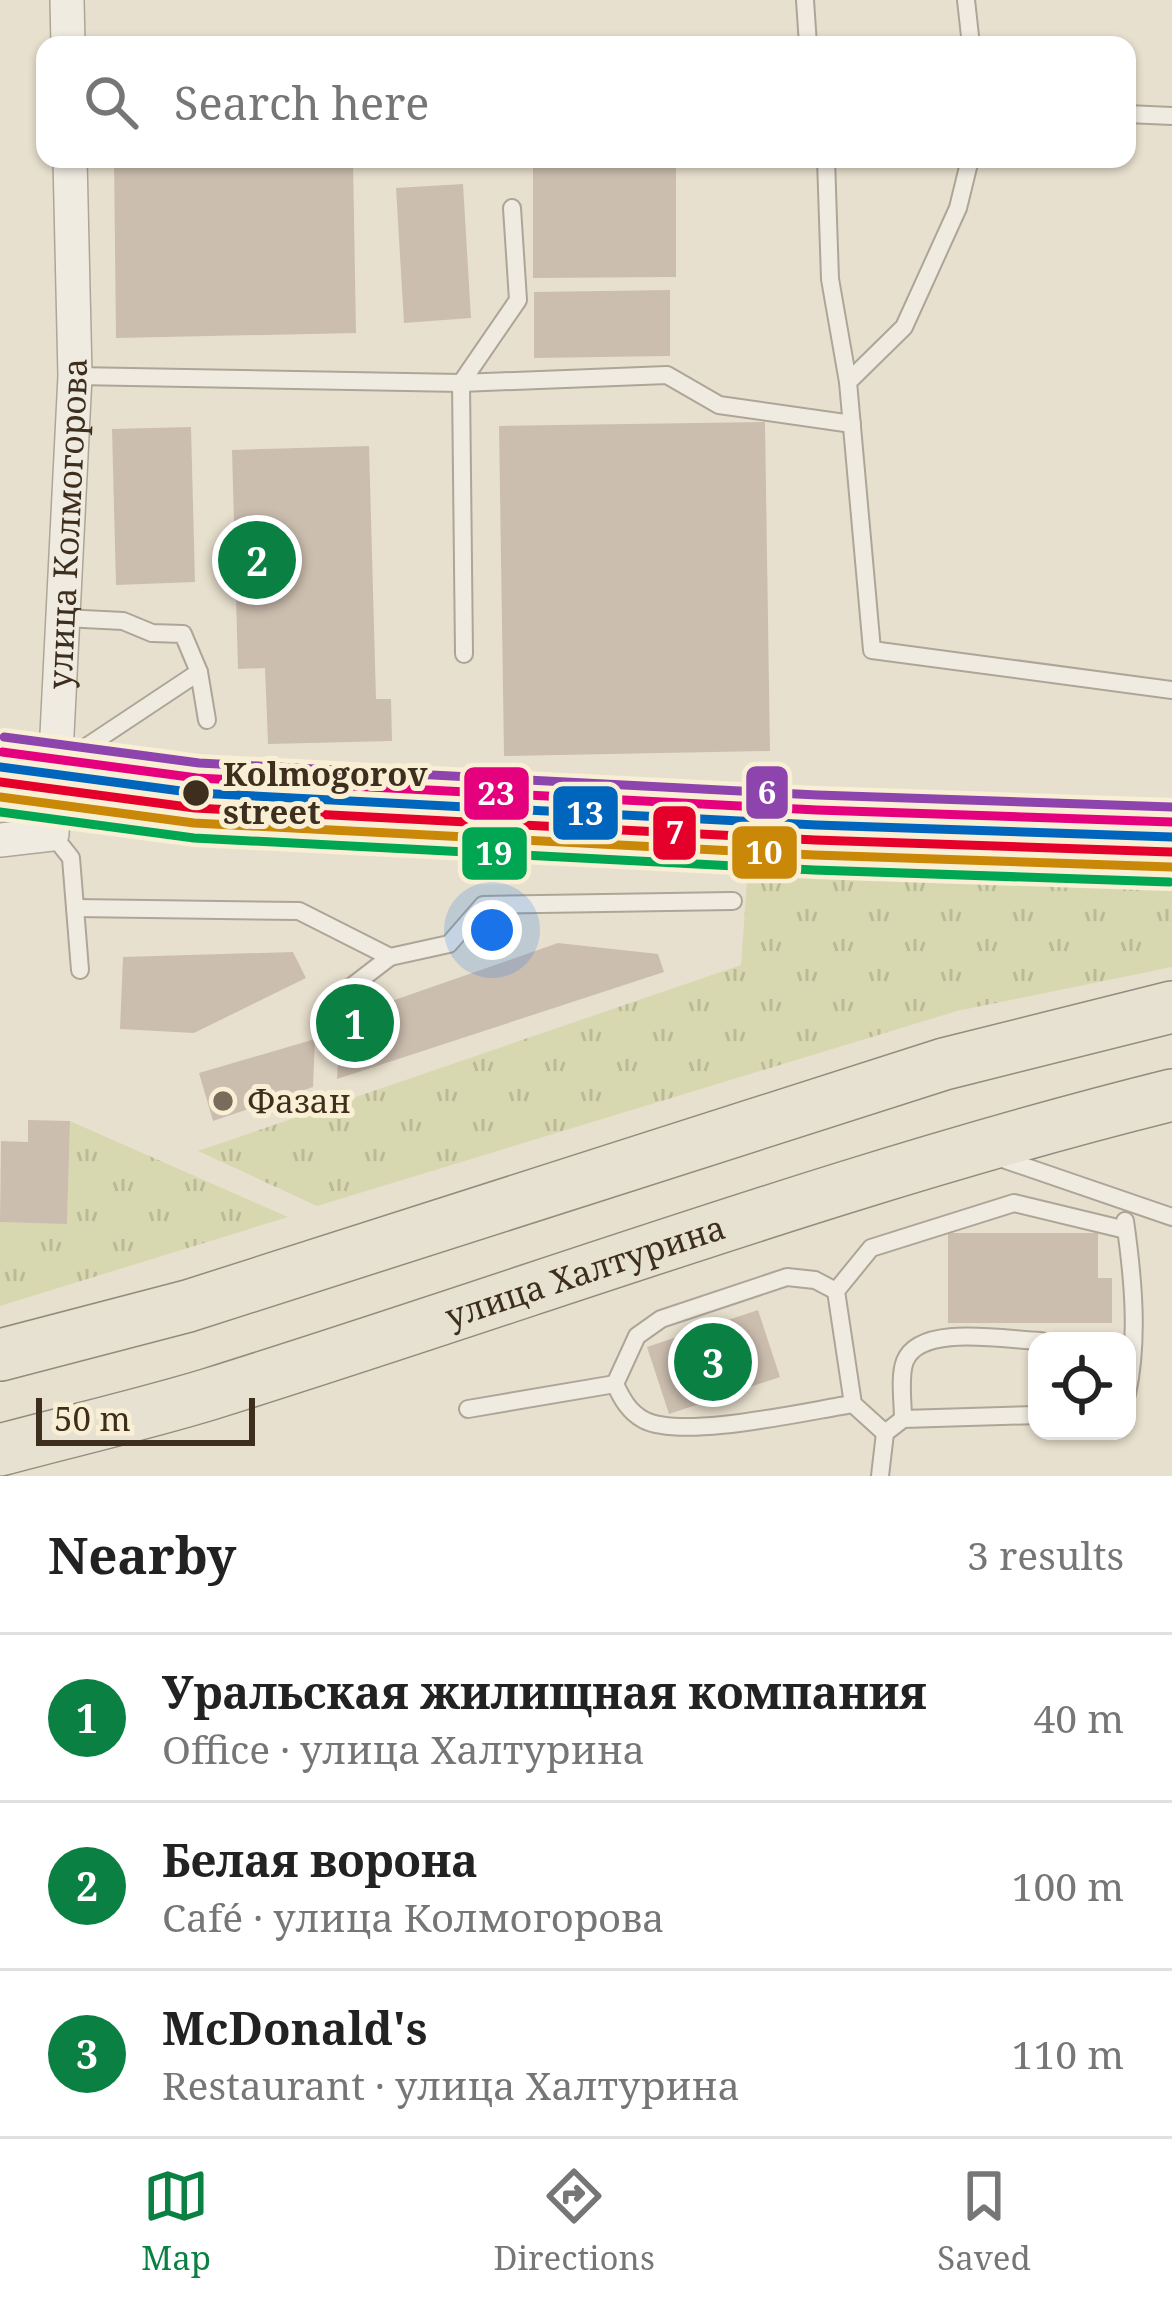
<!DOCTYPE html>
<html lang="en">
<head>
<meta charset="utf-8">
<style>
  body { margin:0; font-family:"Noto Serif",serif; background:#f2f2f2; color:#222 }
  .controls { position:absolute; right:36px; bottom:36px; display:grid; overflow:hidden; border-radius:24px; box-shadow:0 3px 9px #0004 }
  .controls button { width:108px; height:108px; display:grid; place-items:center; padding:0; border:0; border-bottom:3px solid #e0e0e0; background:#fff; color:#222; font:60px sans-serif }
  .scale { position:absolute; left:36px; bottom:30px; width:219px; box-sizing:border-box; padding-left:12px; border:6px solid #3e2e1e; border-top:0; font-size:33px; line-height:42px; white-space:nowrap; color:#3e2e1e; -webkit-text-stroke:9px #f9efd5; paint-order:stroke }
  .you { position:absolute; left:492px; top:930px; width:42px; height:42px; margin:-30px; border:9px solid #fff; border-radius:50%; background:#1a73e8; box-shadow:0 0 0 18px #1a73e833 }
  .badge { display:grid; place-items:center; width:78px; height:78px; border-radius:50%; background:#0b8043; color:#fff; font-size:39px; font-weight:700 }
  .pin { position:absolute; translate:-50% -50%; border:6px solid #fff; box-shadow:0 3px 12px #0006 }
  .list { margin:0; padding:0; list-style:none }
  h2 { display:flex; justify-content:space-between; align-items:center; height:156px; margin:0; padding:0 48px; font-size:51px }
  h2 small { font-size:39px; font-weight:400; color:#767676 }
  .list li { display:grid; grid-template-columns:78px 1fr auto; gap:36px; align-items:center; box-sizing:border-box; height:168px; padding:0 48px; border-top:3px solid #e0e0e0 }
  .list b { display:block; font-size:45px; white-space:nowrap }
  .list p { margin:0; font-size:39px; white-space:nowrap; color:#767676 }
  .list em { font-size:39px; font-style:normal; color:#767676 }
  .icon { flex:none; width:66px; height:66px; fill:none; stroke:currentColor; stroke-width:2; stroke-linecap:round; stroke-linejoin:round }
  .map { position:relative; flex:none; width:1172px; height:1476px; overflow:hidden }
  .search { position:absolute; background:#fff; box-shadow:0 3px 9px #0004; left:36px; right:36px; top:36px; height:132px; display:flex; align-items:center; gap:30px; box-sizing:border-box; padding:0 42px; border-radius:24px; color:#767676; font-size:45px }
  .sheet { height:660px; background:#fff }
  nav { display:flex; justify-content:space-around; align-items:center; box-sizing:border-box; height:168px; border-top:3px solid #e0e0e0; background:#fff; font-size:33px; color:#767676 }
  nav a { display:grid; justify-items:center; gap:6px }
  nav .on { color:#0b8043 }
  .map>svg:first-child { display:block }
  .grass { fill:url(#grass-tufts) }
  .building { fill:#ccbeaf }
  .lines { fill:none; stroke-linecap:round; stroke-linejoin:round }
  .service-casing { stroke:#ada597; stroke-width:20 }
  .minor-casing { stroke:#ada597; stroke-width:36 }
  .primary-casing { stroke:#938b7e; stroke-width:54 }
  .service { stroke:#f0ebe1; stroke-width:16 }
  .minor { stroke:#f0ebe1; stroke-width:33 }
  .primary { stroke:#e7e1d1; stroke-width:51 }
  .tram-1-casing { stroke:#f9efd5; stroke-width:18 }
  .tram-2-casing { stroke:#f9efd5; stroke-width:18 }
  .tram-3-casing { stroke:#f9efd5; stroke-width:18 }
  .tram-4-casing { stroke:#f9efd5; stroke-width:18 }
  .tram-5-casing { stroke:#f9efd5; stroke-width:18 }
  .tram-6-casing { stroke:#f9efd5; stroke-width:18 }
  .tram-1 { stroke:#0065bd; stroke-width:9 }
  .tram-2 { stroke:#e4002b; stroke-width:9 }
  .tram-3 { stroke:#e5007d; stroke-width:9 }
  .tram-4 { stroke:#c98808; stroke-width:9 }
  .tram-5 { stroke:#8e44ad; stroke-width:9 }
  .tram-6 { stroke:#00a651; stroke-width:9 }
  .stop-dot { fill:#3e2e1e; stroke:#f9efd5; stroke-width:4.5 }
  .poi-dot { fill:#7a6c5c; stroke:#f9efd5; stroke-width:4.5 }
  .labels { text-anchor:middle; stroke-width:10; stroke-linejoin:round; paint-order:stroke }
  .street-label { font-size:33px; fill:#3e2e1e; stroke:#f9efd5 }
  .stop-label { font-size:33px; font-weight:bold; fill:#3e2e1e; stroke:#f9efd5; text-anchor:start }
  .poi-label { font-size:33px; fill:#3e2e1e; stroke:#f9efd5; text-anchor:start }
  .line-badge { stroke:#f9efd5; stroke-width:4.5 }
  .badge-label { font-size:33px; text-anchor:middle; font-weight:bold; fill:#fff }
</style>
</head>
<body>
<div class="map">
<svg width="1172" height="1476" viewBox="0 0 1172 1476">
  <defs>
    <pattern id="grass-tufts" width="24" height="20" patternUnits="userSpaceOnUse" patternTransform="scale(3)"><rect width="24" height="20" fill="#d8d8b0"/><path d="M3 7l-1-3M5 7V3M7 7l1-3M15 17l-1-3M17 17v-4M19 17l1-3" fill="none" stroke="#baba97"/></pattern>
  </defs>
  <rect width="100%" height="100%" fill="#e8e0ce"/>
  <g class="grass">
    <path d="M 748,867 L 1172,876 L 1172,967 L 957,1011 L 317,1206 L 198,1151 L 741,965 Z"/>
    <path d="M 70,1121 L 288,1217 L 0,1306 L 0,1222 L 67,1223 Z"/>
  </g>
  <g class="building">
    <path d="M 114,159 L 353,159 L 356,333 L 116,338 Z"/>
    <path d="M 533,159 L 621,159 L 621,168 L 676,168 L 676,277 L 533,278 Z"/>
    <path d="M 463,184 L 471,318 L 404,323 L 396,188 Z"/>
    <path d="M 670,290 L 670,356 L 534,358 L 534,292 Z"/>
    <path d="M 765,422 L 770,751 L 504,756 L 499,426 Z"/>
    <path d="M 191,427 L 195,582 L 116,585 L 112,429 Z"/>
    <path d="M 369,446 L 376,699 L 391,699 L 392,741 L 268,744 L 265,668 L 238,669 L 232,450 Z"/>
    <path d="M 558,943 L 658,954 L 664,972 L 337,1079 L 340,1019 Z"/>
    <path d="M 293,952 L 306,978 L 194,1033 L 120,1029 L 123,957 Z"/>
    <path d="M 315,1039 L 313,1087 L 213,1121 L 199,1073 Z"/>
    <path d="M 28,1120 L 70,1121 L 67,1224 L 0,1222 L 1,1141 L 28,1142 Z"/>
    <path d="M 948,1233 L 1098,1233 L 1098,1278 L 1112,1278 L 1112,1323 L 948,1323 Z"/>
    <path d="M 758,1310 L 780,1377 L 669,1414 L 647,1347 Z"/>
  </g>
  <g class="lines">
    <g class="service-casing">
      <g id="service">
        <path d="M 805,0 L 808,45"/>
        <path d="M 966,0 L 971,45"/>
        <path d="M 1127,114 L 1172,116"/>
        <path d="M 826,159 L 830,279 L 848,382"/>
        <path d="M 970,159 L 958,208 L 904,327 L 848,382 L 872,650 L 1172,690"/>
        <path d="M 75,376 L 461,383 L 667,375 L 719,405 L 852,424"/>
        <path d="M 64,618 L 123,621 L 152,633 L 183,634 L 199,672 L 207,720"/>
        <path d="M 464,654 L 461,383 L 518,300 L 512,208"/>
        <path d="M 56,767 L 199,672"/>
        <path d="M 52,834 L 71,858 L 80,970"/>
        <path d="M 75,908 L 299,911 L 390,957 L 449,944 L 483,905 L 733,901"/>
        <path d="M 334,1000 L 390,957"/>
        <path d="M 994,1156 L 1172,1217"/>
        <path d="M 1125,1221 C 1133,1277 1139,1339 1127,1394"/>
        <path d="M 615,1384 L 637,1336 L 661,1319 L 787,1277 L 815,1280 L 836,1291"/>
        <path d="M 615,1384 C 622,1399 629,1412 644,1420 C 683,1440 807,1411 853,1404"/>
        <path d="M 468,1409 L 615,1384"/>
        <path d="M 903,1419 C 903,1402 899,1376 905,1361 C 920,1323 1006,1340 1041,1341"/>
        <path d="M 885,1433 L 853,1404 L 836,1291 L 871,1248 L 1014,1203 L 1126,1230"/>
        <path d="M 880,1476 L 885,1433 L 903,1419 L 1037,1415"/>
      </g>
    </g>
    <g class="minor-casing">
      <g id="minor">
        <path d="M 67,0 L 68,45"/>
        <path id="s1" d="M 0,840 L 52,834 L 75,376 L 70,159"/>
      </g>
    </g>
    <g class="primary-casing">
      <g id="primary">
        <path d="M 0,1355 L 188,1306 L 944,1064 L 1172,1007"/>
        <path id="s2" d="M 0,1450 C 70,1431 141,1415 210,1394 C 530,1294 846,1176 1172,1095"/>
      </g>
    </g>
    <use href="#service" class="service"/>
    <use href="#minor" class="minor"/>
    <use href="#primary" class="primary"/>
    <g class="tram-1-casing">
      <path id="tram-1" d="M 0,767 L 196,793 L 816,825 L 1172,837"/>
    </g>
    <g class="tram-2-casing">
      <path id="tram-2" d="M 0,782 L 195,808 L 815,840 L 1171,852"/>
    </g>
    <g class="tram-3-casing">
      <path id="tram-3" d="M 2,752 L 197,778 L 817,810 L 1172,822"/>
    </g>
    <g class="tram-4-casing">
      <path id="tram-4" d="M 0,797 L 194,823 L 814,855 L 1171,867"/>
    </g>
    <g class="tram-5-casing">
      <path id="tram-5" d="M 4,737 L 199,763 L 817,795 L 1172,807"/>
    </g>
    <g class="tram-6-casing">
      <path id="tram-6" d="M 0,812 L 194,838 L 814,870 L 1170,882"/>
    </g>
    <use href="#tram-1" class="tram-1"/>
    <use href="#tram-2" class="tram-2"/>
    <use href="#tram-3" class="tram-3"/>
    <use href="#tram-4" class="tram-4"/>
    <use href="#tram-5" class="tram-5"/>
    <use href="#tram-6" class="tram-6"/>
  </g>
  <circle class="stop-dot" cx="196" cy="793" r="15"/>
  <circle class="poi-dot" cx="223" cy="1101" r="12"/>
  <g class="labels">
    <g class="street-label">
      <text dy="12" stroke="none"><textPath href="#s1" startOffset="363">улица Колмогорова</textPath></text>
      <text dy="12" stroke="none"><textPath href="#s2" startOffset="612">улица Халтурина</textPath></text>
    </g>
    <g class="stop-label">
      <text x="223" y="786">Kolmogorov<tspan x="223" dy="38">street</tspan></text>
    </g>
    <g class="poi-label">
      <text x="247" y="1113">Фазан</text>
    </g>
  </g>
  <g class="line-badge">
    <rect x="744" y="764" width="46" height="57" rx="12" fill="#8e44ad"/>
    <rect x="462" y="765" width="69" height="57" rx="12" fill="#e5007d"/>
    <rect x="551" y="784" width="69" height="58" rx="12" fill="#0065bd"/>
    <rect x="651" y="804" width="47" height="58" rx="12" fill="#e4002b"/>
    <rect x="730" y="824" width="69" height="57" rx="12" fill="#c98808"/>
    <rect x="460" y="825" width="69" height="57" rx="12" fill="#00a651"/>
  </g>
  <g class="badge-label">
    <text x="767" y="804">6</text>
    <text x="496" y="805">23</text>
    <text x="585" y="825">13</text>
    <text x="675" y="844">7</text>
    <text x="764" y="864">10</text>
    <text x="494" y="865">19</text>
  </g>
</svg>
<div class="controls">
<button><svg class="icon" aria-label="locate" viewBox="0 0 24 24"><circle cx="12" cy="12" r="6"/><path d="M12 2v4M12 18v4M2 12h4M18 12h4"/></svg></button>
</div>
<div class="scale">50 m</div>
<div class="you"></div>
<div class="pin badge" style="left:355px;top:1023px">1</div>
<div class="pin badge" style="left:257px;top:560px">2</div>
<div class="pin badge" style="left:713px;top:1362px">3</div>
<div class="search"><svg class="icon" aria-label="search" viewBox="0 0 24 24"><circle cx="10" cy="10" r="6"/><path d="M15 15l6 6"/></svg>Search here</div>
</div>
<section class="sheet">
<h2>Nearby<small>3 results</small></h2>
<ul class="list">
<li><span class="badge">1</span><div><b>Уральская жилищная компания</b><p>Office · улица Халтурина</p></div><em>40 m</em></li>
<li><span class="badge">2</span><div><b>Белая ворона</b><p>Café · улица Колмогорова</p></div><em>100 m</em></li>
<li><span class="badge">3</span><div><b>McDonald's</b><p>Restaurant · улица Халтурина</p></div><em>110 m</em></li>
</ul>
</section>
<nav>
<a class="on"><svg class="icon" aria-label="map" viewBox="0 0 24 24"><path d="M3 6l6-2 6 2 6-2v14l-6 2-6-2-6 2zM9 4v14M15 6v14"/></svg>Map</a>
<a><svg class="icon" aria-label="directions" viewBox="0 0 24 24"><path d="M12 3l9 9-9 9-9-9zM9 14v-3h6M13 9l2 2-2 2"/></svg>Directions</a>
<a><svg class="icon" aria-label="saved" viewBox="0 0 24 24"><path d="M7 4h10v16l-5-4-5 4z"/></svg>Saved</a>
</nav>
</body>
</html>
